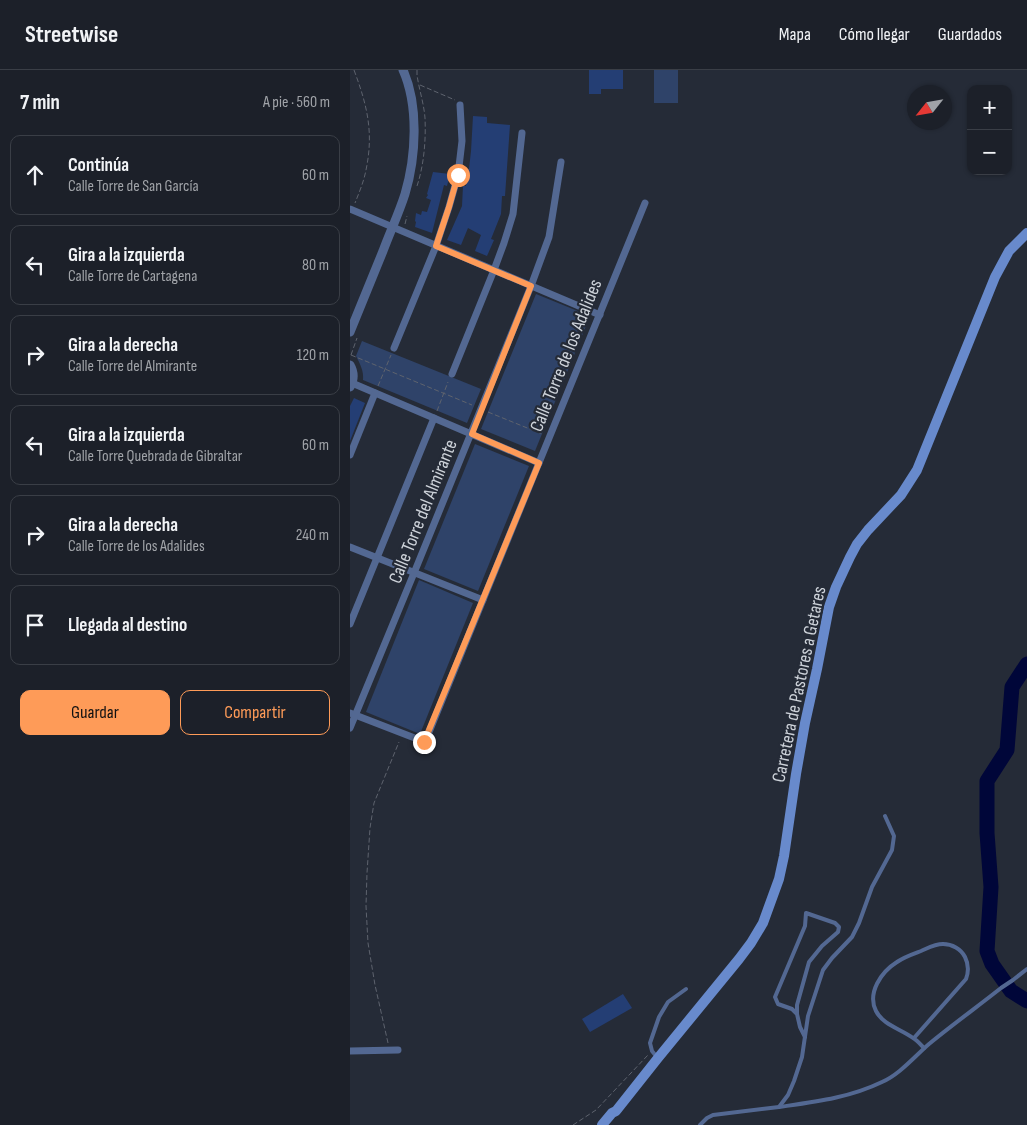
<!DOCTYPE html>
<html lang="es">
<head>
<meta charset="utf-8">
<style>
  body { margin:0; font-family:"Sofia Sans Condensed",sans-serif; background:#292d35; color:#f1f3f6 }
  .controls { position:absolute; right:15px; top:15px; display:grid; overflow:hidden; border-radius:10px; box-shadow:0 1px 4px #0004 }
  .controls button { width:45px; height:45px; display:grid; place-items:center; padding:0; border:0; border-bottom:1px solid #3a3e46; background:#1c2029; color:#f1f3f6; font:25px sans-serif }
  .compass { position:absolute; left:557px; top:15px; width:45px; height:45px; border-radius:50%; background:#1c2029; box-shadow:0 1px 4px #0004; rotate:239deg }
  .stop { position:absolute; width:15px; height:15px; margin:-11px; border:4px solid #fe9b58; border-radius:50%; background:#fff }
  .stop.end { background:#fe9b58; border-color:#fff; box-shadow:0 1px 5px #0008 }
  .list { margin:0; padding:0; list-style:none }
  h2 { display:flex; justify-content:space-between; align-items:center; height:65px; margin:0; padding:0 20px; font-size:21px }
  h2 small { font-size:16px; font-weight:400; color:#a0a3a8 }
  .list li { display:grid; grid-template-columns:32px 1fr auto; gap:15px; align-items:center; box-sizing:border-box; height:80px; margin:0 10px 10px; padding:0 10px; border:1px solid #3a3e46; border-radius:10px }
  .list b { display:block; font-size:19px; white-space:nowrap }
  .list p { margin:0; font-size:16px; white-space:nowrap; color:#a0a3a8 }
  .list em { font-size:16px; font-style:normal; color:#a0a3a8 }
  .actions { display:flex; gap:10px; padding:15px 20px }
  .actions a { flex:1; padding:11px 0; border:1px solid #fe9b58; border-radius:10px; text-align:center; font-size:18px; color:#fe9b58 }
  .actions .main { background:#fe9b58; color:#111 }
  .icon { flex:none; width:28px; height:28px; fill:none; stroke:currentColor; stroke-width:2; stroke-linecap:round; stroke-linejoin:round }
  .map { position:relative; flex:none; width:677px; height:1055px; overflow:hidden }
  header { display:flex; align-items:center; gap:30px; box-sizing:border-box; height:70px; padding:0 25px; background:#1c2029; border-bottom:1px solid #3a3e46 }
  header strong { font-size:24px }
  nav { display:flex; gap:28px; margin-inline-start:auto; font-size:18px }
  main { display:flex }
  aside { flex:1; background:#1c2029 }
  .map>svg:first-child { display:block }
  .green { fill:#2f4369 }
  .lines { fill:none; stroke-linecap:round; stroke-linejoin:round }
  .river { stroke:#000639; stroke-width:15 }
  .building { fill:#243e74 }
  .path { stroke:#5e636e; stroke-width:1; stroke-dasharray:5 2.5; stroke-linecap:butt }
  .service { stroke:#536892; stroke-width:4 }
  .minor { stroke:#536892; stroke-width:7 }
  .tertiary { stroke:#536892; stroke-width:9 }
  .secondary { stroke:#688acc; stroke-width:10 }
  .route { stroke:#fe9b58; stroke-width:6 }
  .labels { text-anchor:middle; stroke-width:4.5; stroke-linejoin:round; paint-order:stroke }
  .street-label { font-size:19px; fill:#cdd2d9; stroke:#252b37 }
</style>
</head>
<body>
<header>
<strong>Streetwise</strong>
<nav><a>Mapa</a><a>Cómo llegar</a><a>Guardados</a></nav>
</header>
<main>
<aside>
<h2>7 min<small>A pie · 560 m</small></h2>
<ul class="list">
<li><svg class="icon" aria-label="ahead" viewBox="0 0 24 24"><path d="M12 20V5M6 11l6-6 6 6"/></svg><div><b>Continúa</b><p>Calle Torre de San García</p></div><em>60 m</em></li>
<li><svg class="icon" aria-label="left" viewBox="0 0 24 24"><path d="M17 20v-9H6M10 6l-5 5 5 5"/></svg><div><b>Gira a la izquierda</b><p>Calle Torre de Cartagena</p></div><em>80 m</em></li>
<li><svg class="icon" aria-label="right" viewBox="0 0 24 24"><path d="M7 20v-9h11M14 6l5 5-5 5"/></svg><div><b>Gira a la derecha</b><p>Calle Torre del Almirante</p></div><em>120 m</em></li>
<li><svg class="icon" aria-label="left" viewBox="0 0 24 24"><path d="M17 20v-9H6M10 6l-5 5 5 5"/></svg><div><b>Gira a la izquierda</b><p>Calle Torre Quebrada de Gibraltar</p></div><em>60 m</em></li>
<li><svg class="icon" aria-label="right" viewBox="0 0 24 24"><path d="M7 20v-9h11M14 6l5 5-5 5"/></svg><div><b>Gira a la derecha</b><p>Calle Torre de los Adalides</p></div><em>240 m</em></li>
<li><svg class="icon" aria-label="arrive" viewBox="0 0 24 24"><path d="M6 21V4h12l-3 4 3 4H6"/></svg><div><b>Llegada al destino</b></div></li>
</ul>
<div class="actions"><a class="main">Guardar</a><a>Compartir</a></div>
</aside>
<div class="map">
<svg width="677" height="1055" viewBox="0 0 677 1055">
  <rect width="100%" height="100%" fill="#252b37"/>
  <g class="green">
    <rect x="304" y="0" width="24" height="33"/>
    <path d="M 186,224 L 240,246 L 185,381 L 131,359 Z"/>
    <path d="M 12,271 L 131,319 L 117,353 L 13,310 C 14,301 10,294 6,286 Z"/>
    <path d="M 125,374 L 179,396 L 128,521 L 74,499 Z"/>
    <path d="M 69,510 L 123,533 L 70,664 L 16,642 Z"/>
  </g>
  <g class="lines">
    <path class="river" d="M 677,594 L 662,617 L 657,680 L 637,711 L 637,763 L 641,817 L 637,881 L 642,894 L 661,921 L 677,931"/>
  </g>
  <g class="building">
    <path d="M 239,0 L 273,0 L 273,19 L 251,19 L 251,24 L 239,24 Z"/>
    <path d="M 123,46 L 137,47 L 137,53 L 160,55 L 155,126 L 152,126 L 151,144 L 141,169 L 144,170 L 137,186 L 125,181 L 131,165 L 118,158 L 111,175 L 97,170 L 112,136 L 113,116 L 116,116 L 117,99 L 119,99 L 121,81 Z"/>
    <path d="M 83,102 L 100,104 L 97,116 L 94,115 L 82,163 L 65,157 L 66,152 L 65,151 L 66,143 L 71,145 L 72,141 L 77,142 L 81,130 L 76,128 L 78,125 L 77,124 Z"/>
    <path d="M 4,328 L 15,333 L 0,371 L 0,336 Z"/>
    <path d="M 273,924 L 282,938 L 240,962 L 232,949 Z"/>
  </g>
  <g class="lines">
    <g class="path">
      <path d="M 4,0 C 17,35 24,62 16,100 C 14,111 9,123 5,133"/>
      <path d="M 67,0 L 67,5 C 69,19 74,34 75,48 C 76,70 74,95 67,116"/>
      <path d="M 70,15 L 105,30"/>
      <path d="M 55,154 L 57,146"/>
      <path d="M 1,285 L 7,268"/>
      <path d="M 1,285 L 122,335"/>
      <path d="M 28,316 L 41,285"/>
      <path d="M 87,341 L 98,312"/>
      <path d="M 138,342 L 192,364"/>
      <path d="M 38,973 L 25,915 L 18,873 L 16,836 L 17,803 L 20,758 L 24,733 L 49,672"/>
      <path d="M 223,1055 L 246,1040 L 298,985"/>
    </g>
    <g class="service">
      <path d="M 447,944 L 442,939 L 428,934 L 425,927 L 455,856 L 456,843 L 485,853 L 489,857 L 488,862 L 472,876 L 459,892 L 447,935 L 447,944 L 450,957 L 455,967"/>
      <path d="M 564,968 L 616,909 C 619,901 619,895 615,887 C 611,879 602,874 593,874 C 585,874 578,878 571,881 C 563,884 554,887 547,892 C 531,902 517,923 526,941 C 533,955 551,959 563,968 C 567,970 571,975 574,978"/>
      <path d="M 306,986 L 302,981 L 300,973 L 309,947 L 318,932 L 336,919"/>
      <path d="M 429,1037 C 464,1032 499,1028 532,1012 C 550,1004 564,987 579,974 C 602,955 627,937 651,918 L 663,910 L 677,899"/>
      <path d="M 350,1055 L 357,1048 L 363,1045 L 429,1037 L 438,1025 L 444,1011 L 452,987 L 458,946 L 473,900 L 482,888 L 502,867 L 509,853 L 522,817 L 542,780 L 544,766 L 535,746"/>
    </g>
    <g class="minor">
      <path d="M 0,139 L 250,245"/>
      <path d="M 44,278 L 86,176 L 99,137 L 108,105 L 112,71 L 110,35"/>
      <path d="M 102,304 L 144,200 L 154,173 L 163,144 L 172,63"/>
      <path d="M 2,313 L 189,393"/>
      <path d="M 0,385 L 25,323"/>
      <path d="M 0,477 L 133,530"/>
      <path d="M 0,554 L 84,348"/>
      <path d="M 0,643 L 75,672 L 295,133"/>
      <path d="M 0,658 L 64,503 L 181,216 L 199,167 L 211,92"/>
      <path d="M 0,981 L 48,980"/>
    </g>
    <g class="tertiary">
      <path d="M 0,262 C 11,235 22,208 33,181 C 40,162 49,143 55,124 C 66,87 69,36 53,0"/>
      <path d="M 0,295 C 4,302 4,310 0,317"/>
    </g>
    <path class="secondary" d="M 252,1055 L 262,1043 L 266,1041 L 308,988 L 389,889 L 401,873 L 413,853 L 429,809 L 434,786 L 446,704 L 455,653 L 467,599 L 479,537 L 486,517 L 500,487 L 507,474 L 518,460 L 551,425 L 567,400 L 645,207 L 659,181 L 677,163"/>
  </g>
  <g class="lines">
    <path class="route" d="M 74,672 L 189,393 L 122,364 L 181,216 L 86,176 L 99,137 L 108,105"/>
  </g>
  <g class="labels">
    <g class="street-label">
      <text transform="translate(215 285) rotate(-68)" y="7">Calle Torre de los Adalides</text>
      <text transform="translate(72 441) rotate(-68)" y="7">Calle Torre del Almirante</text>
      <text transform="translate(448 614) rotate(-78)" y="7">Carretera de Pastores a Getares</text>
    </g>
  </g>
</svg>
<div class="controls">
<button>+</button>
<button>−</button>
</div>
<svg class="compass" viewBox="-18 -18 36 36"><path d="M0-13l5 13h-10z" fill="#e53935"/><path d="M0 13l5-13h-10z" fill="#a0a3a8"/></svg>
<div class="stop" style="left:108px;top:105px"></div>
<div class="stop end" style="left:74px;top:672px"></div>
</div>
</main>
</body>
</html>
